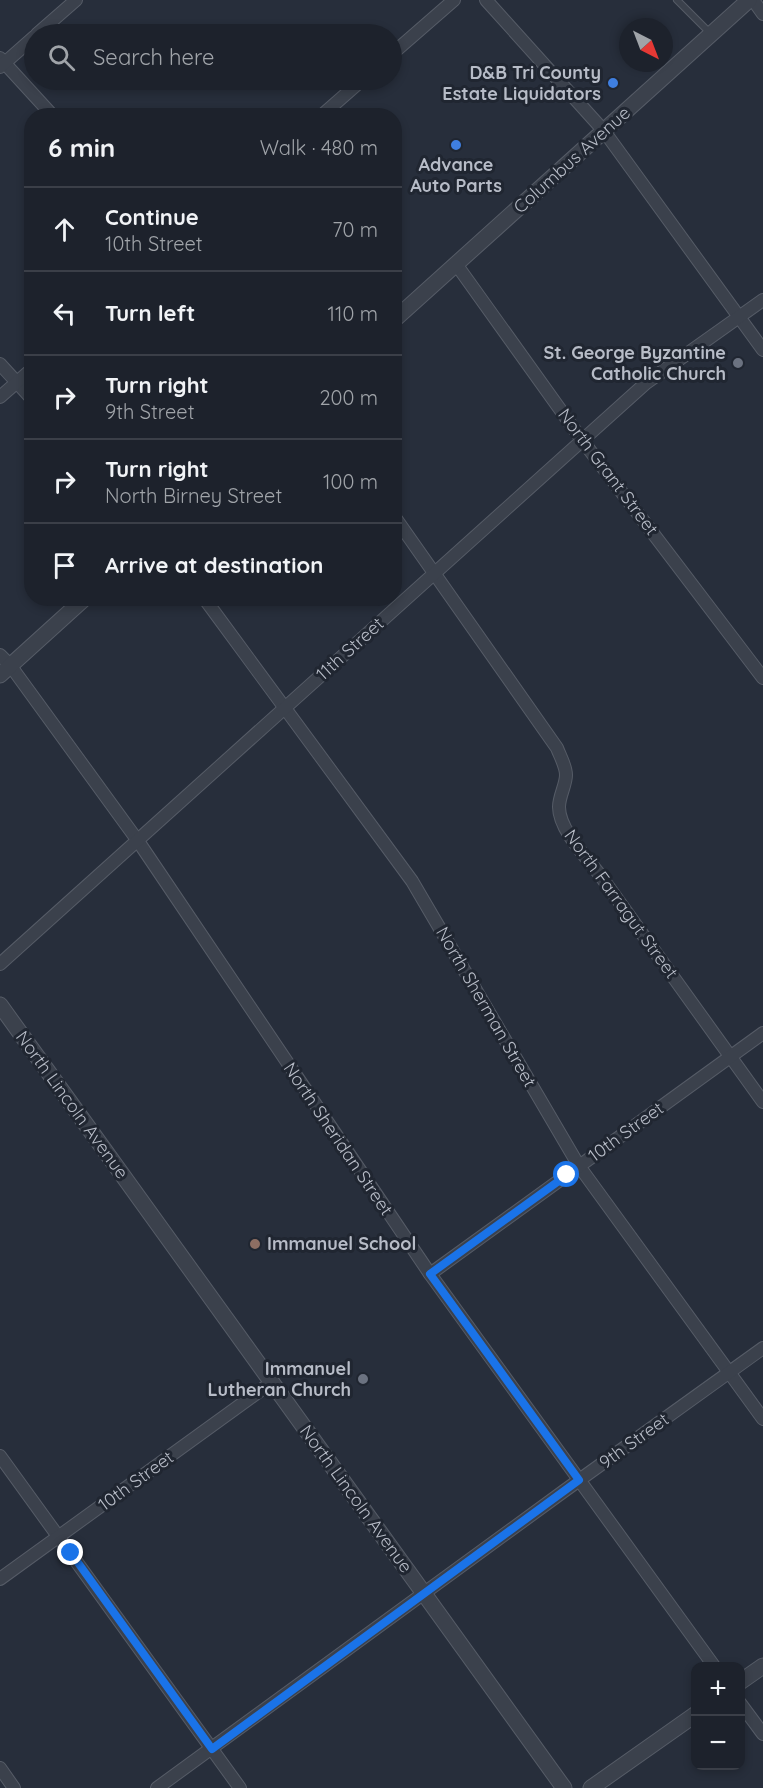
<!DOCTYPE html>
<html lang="en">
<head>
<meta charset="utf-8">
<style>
  body { margin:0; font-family:Quicksand,sans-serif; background:#252a34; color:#f1f3f6 }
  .controls { position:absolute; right:18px; bottom:18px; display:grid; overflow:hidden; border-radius:12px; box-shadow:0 3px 9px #0003 }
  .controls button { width:54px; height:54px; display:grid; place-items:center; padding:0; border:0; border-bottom:2px solid #3b3f48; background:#1d222c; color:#f1f3f6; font:30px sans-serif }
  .compass { position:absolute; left:619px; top:18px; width:54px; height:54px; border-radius:50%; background:#1d222c; box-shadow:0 3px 9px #0003; rotate:138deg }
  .stop { position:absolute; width:18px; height:18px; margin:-14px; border:4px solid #1a73e8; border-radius:50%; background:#fff }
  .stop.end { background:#1a73e8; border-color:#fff; box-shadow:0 2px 6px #0008 }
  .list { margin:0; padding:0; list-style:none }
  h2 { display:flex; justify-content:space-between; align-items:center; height:78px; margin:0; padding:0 24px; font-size:26px }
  h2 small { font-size:20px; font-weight:400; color:#a0a4a9 }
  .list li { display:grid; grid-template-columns:39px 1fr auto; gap:18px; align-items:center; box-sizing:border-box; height:84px; padding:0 24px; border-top:2px solid #3b3f48 }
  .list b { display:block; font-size:22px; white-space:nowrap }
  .list p { margin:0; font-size:20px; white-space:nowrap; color:#a0a4a9 }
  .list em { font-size:20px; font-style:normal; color:#a0a4a9 }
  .icon { flex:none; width:33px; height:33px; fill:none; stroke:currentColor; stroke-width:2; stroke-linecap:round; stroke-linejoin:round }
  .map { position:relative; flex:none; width:763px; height:1788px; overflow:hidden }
  .search { position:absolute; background:#1d222c; box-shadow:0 3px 9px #0003; left:24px; top:24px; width:378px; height:66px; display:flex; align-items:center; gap:15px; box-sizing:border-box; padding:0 21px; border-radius:33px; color:#a0a4a9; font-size:22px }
  .panel { position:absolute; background:#1d222c; box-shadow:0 3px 9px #0003; left:24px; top:108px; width:378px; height:498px; border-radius:24px }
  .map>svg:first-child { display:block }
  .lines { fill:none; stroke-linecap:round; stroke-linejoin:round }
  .service-casing { stroke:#565c67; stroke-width:8 }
  .minor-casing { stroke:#565c67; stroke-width:14 }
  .tertiary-casing { stroke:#565c67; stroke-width:17 }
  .service { stroke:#3b414c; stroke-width:6 }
  .minor { stroke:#3b414c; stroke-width:12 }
  .tertiary { stroke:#3b414c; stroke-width:15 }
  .route { stroke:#1a73e8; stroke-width:8 }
  .shop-dot { fill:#3f7fe0; stroke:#202631; stroke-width:2 }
  .worship-dot { fill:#6b7280; stroke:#202631; stroke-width:2 }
  .education-dot { fill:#8d6e63; stroke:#202631; stroke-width:2 }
  .labels { text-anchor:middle; stroke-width:6; stroke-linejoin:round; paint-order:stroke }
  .poi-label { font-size:18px; font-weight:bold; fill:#b7bcc7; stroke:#202631; text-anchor:end }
  .street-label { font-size:18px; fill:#b7bcc7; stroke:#202631 }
</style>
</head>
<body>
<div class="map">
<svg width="763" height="1788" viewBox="0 0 763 1788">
  <rect width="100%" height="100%" fill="#272e3b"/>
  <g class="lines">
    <g class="service-casing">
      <path id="service" d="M 677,0 L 711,34"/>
    </g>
    <g class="minor-casing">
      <g id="minor">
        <path d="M 486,0 L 604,131 L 763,350"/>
        <path d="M 753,0 L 763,14"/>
        <path d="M 37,34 L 76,0"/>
        <path d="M 392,54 L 454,0"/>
        <path d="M 0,58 L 53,116"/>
        <path d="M 0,67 L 34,37"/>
        <path d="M 321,116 L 362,80"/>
        <path d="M 456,264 L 582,440 L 763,678"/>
        <path d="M 0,364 L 32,399"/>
        <path d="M 0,397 L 32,369"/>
        <path d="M 394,516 L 557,748 C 560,756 566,766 566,775 C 566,785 559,796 559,807 C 559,830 587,858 600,875 L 763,1102"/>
        <path d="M 204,598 L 412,881 L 579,1166 L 763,1419"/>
        <path d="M 0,655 L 10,665 L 138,841 L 430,1274 L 714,1666"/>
        <path d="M 0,964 L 646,383 L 763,300"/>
        <path d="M 430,1274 L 763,1033"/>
        <path d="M 0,1456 L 240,1788"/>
        <path d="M 0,1579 L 272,1382"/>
        <path d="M 740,1703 L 763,1734"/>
        <path d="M 0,1768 L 14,1788"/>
        <path d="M 157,1788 L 564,1491 L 763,1348"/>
      </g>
    </g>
    <g class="tertiary-casing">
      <g id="tertiary">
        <path d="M 394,320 L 749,0"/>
        <path d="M 0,675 L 85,598"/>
        <path d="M 0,1005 L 564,1788"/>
        <path d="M 740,1682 L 763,1666"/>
        <path d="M 591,1788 L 696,1714"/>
      </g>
    </g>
    <use href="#service" class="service"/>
    <use href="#minor" class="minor"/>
    <use href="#tertiary" class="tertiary"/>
  </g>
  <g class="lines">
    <path class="route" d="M 71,1553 L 212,1749 L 579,1480 L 430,1274 L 567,1175"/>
  </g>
  <g class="shop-dot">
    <circle cx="613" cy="83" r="6"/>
    <circle cx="456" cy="145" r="6"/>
  </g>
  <g class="worship-dot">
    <circle cx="738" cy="363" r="6"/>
    <circle cx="363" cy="1379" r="6"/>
  </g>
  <circle class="education-dot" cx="255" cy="1244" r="6"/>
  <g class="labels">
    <g class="poi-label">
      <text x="601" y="79">D&amp;B Tri County<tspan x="601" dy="21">Estate Liquidators</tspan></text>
      <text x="456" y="171" text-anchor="middle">Advance<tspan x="456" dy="21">Auto Parts</tspan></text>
      <text x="726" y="359">St. George Byzantine<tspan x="726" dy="21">Catholic Church</tspan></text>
      <text x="267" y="1250" text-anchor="start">Immanuel School</text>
      <text x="351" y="1375">Immanuel<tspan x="351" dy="21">Lutheran Church</tspan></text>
    </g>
    <g class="street-label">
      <text transform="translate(572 160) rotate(-42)" y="6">Columbus Avenue</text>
      <text transform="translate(608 472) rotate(53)" y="6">North Grant Street</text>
      <text transform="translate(350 649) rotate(-42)" y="6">11th Street</text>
      <text transform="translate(621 904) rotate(54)" y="6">North Farragut Street</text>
      <text transform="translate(486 1007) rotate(60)" y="6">North Sherman Street</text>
      <text transform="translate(72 1105) rotate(54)" y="6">North Lincoln Avenue</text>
      <text transform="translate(626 1132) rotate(-36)" y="6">10th Street</text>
      <text transform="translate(338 1139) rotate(56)" y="6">North Sheridan Street</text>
      <text transform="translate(634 1441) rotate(-36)" y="6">9th Street</text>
      <text transform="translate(136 1481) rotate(-36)" y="6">10th Street</text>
      <text transform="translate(356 1499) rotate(54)" y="6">North Lincoln Avenue</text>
    </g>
  </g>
</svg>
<div class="controls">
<button>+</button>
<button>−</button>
</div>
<svg class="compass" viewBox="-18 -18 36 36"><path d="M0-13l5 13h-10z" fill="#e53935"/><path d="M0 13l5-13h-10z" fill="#a0a4a9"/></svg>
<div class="stop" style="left:567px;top:1175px"></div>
<div class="stop end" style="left:71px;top:1553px"></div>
<div class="search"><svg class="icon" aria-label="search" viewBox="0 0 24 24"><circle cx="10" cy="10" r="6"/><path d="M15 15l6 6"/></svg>Search here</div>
<section class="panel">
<h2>6 min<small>Walk · 480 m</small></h2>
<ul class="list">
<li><svg class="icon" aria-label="ahead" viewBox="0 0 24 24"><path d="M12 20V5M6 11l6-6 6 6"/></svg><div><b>Continue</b><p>10th Street</p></div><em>70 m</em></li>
<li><svg class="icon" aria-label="left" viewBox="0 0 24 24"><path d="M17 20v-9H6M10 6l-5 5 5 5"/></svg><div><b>Turn left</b></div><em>110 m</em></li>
<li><svg class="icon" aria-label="right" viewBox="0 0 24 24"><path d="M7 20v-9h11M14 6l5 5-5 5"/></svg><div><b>Turn right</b><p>9th Street</p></div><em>200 m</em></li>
<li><svg class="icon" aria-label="right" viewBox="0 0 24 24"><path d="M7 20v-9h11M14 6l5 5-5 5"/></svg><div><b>Turn right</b><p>North Birney Street</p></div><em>100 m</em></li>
<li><svg class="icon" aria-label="arrive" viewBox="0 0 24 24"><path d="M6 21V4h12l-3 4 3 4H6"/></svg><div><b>Arrive at destination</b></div></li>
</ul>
</section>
</div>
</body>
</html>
